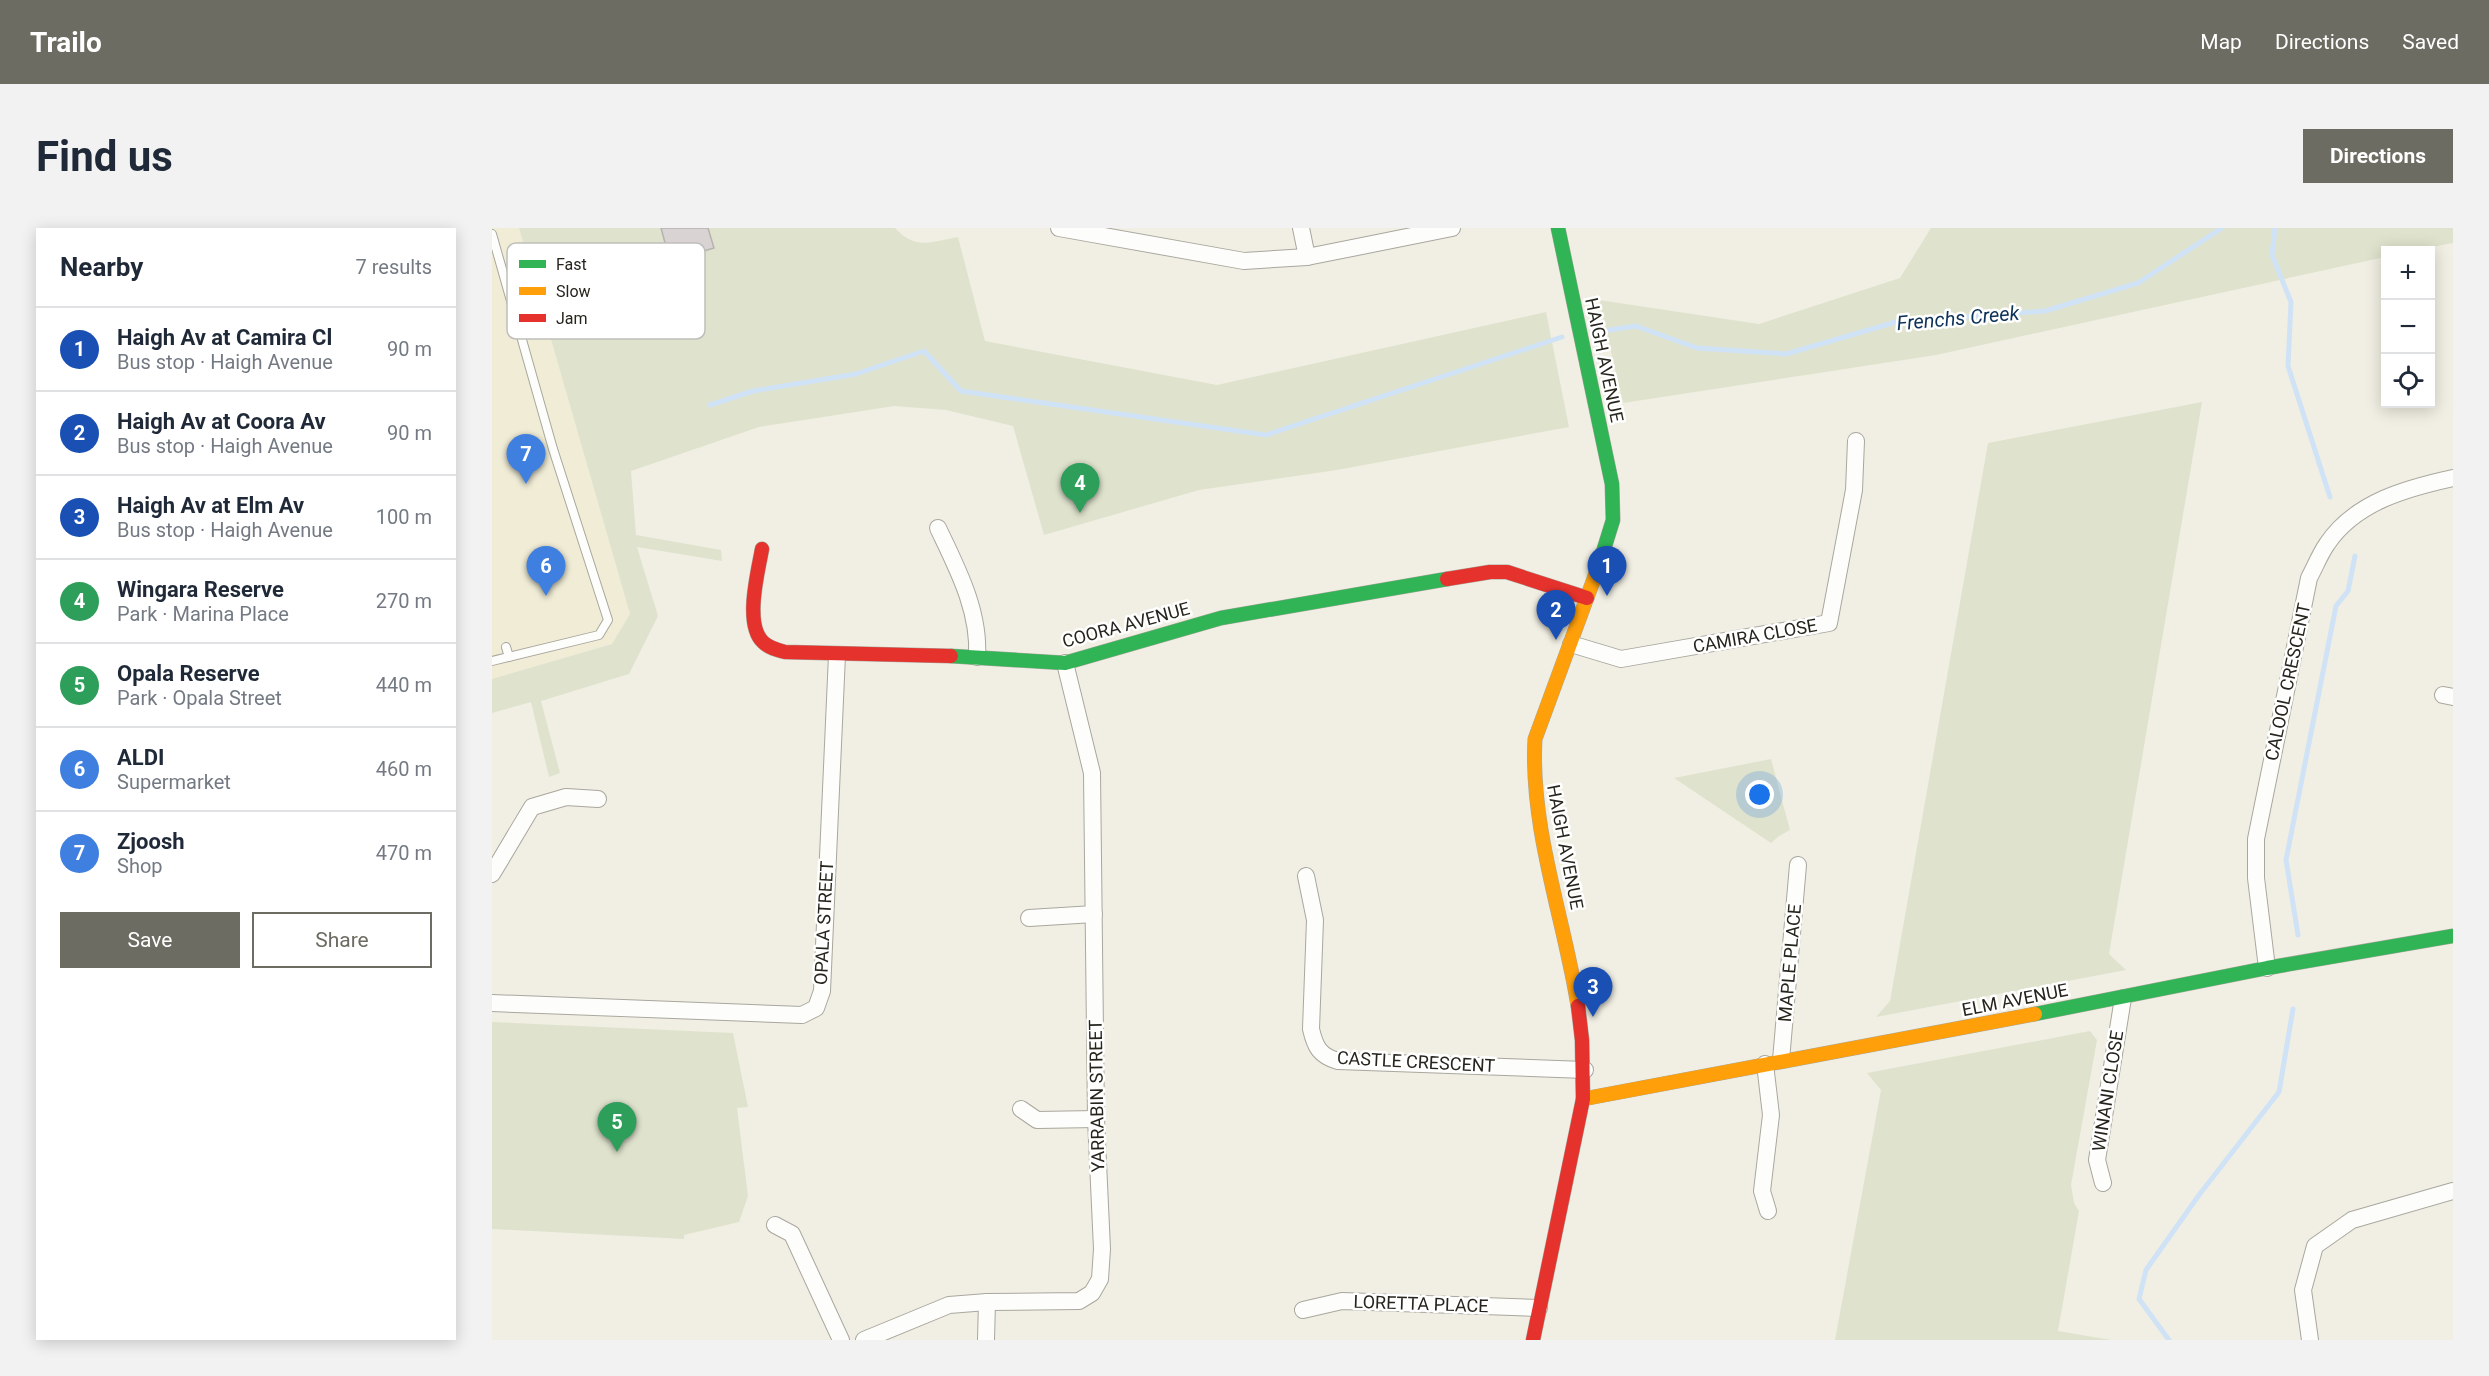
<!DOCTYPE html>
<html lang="en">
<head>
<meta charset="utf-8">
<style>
  body { margin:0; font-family:Roboto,sans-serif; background:#f2f2f3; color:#1f2937 }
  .controls { position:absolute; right:18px; top:18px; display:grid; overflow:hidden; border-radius:0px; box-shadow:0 3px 15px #0003 }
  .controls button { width:54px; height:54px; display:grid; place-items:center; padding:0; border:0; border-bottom:2px solid #e0e1e3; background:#fff; color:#1f2937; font:30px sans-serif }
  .you { position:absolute; left:1268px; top:567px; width:21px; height:21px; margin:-15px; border:4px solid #fff; border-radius:50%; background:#1a73e8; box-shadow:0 0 0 9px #1a73e833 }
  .badge { display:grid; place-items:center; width:39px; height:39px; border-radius:50%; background:#6d6c62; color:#fff; font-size:20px; font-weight:700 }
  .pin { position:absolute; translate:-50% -50px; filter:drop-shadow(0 2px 3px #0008) }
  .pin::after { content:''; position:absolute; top:32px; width:21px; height:18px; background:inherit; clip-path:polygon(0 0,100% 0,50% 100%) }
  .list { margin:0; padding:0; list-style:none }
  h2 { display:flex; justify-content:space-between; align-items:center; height:78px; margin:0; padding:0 24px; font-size:26px }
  h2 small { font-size:20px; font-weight:400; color:#747a83 }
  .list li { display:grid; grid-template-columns:39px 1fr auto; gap:18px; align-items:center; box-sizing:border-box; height:84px; padding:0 24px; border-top:2px solid #e0e1e3 }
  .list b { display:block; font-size:22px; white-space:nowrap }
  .list p { margin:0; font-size:20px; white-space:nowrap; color:#747a83 }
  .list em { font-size:20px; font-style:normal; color:#747a83 }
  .actions { display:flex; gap:12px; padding:18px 24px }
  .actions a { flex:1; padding:14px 0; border:2px solid #6d6c62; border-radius:0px; text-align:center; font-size:21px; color:#6d6c62 }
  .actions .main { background:#6d6c62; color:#fff }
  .icon { flex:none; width:33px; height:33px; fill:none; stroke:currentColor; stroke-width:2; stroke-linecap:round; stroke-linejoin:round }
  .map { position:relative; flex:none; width:1961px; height:1112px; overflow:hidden; border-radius:0px }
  header { display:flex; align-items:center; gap:36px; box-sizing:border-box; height:84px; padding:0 30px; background:#6d6c62; color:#fff }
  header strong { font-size:28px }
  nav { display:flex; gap:33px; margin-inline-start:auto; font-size:21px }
  .intro { display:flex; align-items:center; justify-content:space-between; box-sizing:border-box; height:144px; padding:0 36px }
  h1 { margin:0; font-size:42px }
  .button { padding:15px 27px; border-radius:0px; background:#6d6c62; color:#fff; font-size:21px; font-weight:700 }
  main { display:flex; gap:36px; padding:0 36px }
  aside { flex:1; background:#fff; border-radius:0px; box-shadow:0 3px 15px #0003 }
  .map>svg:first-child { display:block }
  .built { fill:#f0ecd6 }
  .green { fill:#dfe3cd }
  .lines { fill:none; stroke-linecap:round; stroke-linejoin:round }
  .stream { stroke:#d0e2f5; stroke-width:5 }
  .building { fill:#d9d3d4; stroke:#b6b2b0; stroke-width:1.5 }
  .lane-casing { stroke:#a9a79e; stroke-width:10 }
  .street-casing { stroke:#a9a79e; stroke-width:18 }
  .fast-casing { stroke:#a9a79e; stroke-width:15 }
  .slow-casing { stroke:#a9a79e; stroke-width:15 }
  .jam-casing { stroke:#a9a79e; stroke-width:15 }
  .lane { stroke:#fdfdfb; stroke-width:8 }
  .street { stroke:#fdfdfb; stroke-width:16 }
  .fast { stroke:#30b455; stroke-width:14 }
  .slow { stroke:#ff9f0a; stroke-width:14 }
  .jam { stroke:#e5322d; stroke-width:14 }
  .labels { text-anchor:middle; stroke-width:5; stroke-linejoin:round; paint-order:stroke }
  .street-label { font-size:18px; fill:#26251d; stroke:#fff }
  .water-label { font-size:20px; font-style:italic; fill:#0d325a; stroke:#fff }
  .key { fill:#fff; stroke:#bebebb; stroke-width:1.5 }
  .key-label { font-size:16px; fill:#26251d }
</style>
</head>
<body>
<header>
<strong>Trailo</strong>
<nav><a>Map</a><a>Directions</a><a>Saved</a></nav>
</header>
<div class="intro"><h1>Find us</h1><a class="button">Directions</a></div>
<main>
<aside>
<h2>Nearby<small>7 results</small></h2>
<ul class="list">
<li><span class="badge" style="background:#1a4fb4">1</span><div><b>Haigh Av at Camira Cl</b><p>Bus stop · Haigh Avenue</p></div><em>90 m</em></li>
<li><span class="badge" style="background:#1a4fb4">2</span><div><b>Haigh Av at Coora Av</b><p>Bus stop · Haigh Avenue</p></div><em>90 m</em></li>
<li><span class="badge" style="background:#1a4fb4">3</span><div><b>Haigh Av at Elm Av</b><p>Bus stop · Haigh Avenue</p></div><em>100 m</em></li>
<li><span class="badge" style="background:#2e9e5b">4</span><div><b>Wingara Reserve</b><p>Park · Marina Place</p></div><em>270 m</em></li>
<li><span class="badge" style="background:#2e9e5b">5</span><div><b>Opala Reserve</b><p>Park · Opala Street</p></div><em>440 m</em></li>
<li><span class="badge" style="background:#3f7fe0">6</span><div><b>ALDI</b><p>Supermarket</p></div><em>460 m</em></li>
<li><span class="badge" style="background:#3f7fe0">7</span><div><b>Zjoosh</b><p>Shop</p></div><em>470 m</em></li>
</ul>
<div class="actions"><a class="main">Save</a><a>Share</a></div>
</aside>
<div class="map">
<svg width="1961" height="1112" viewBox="0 0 1961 1112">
  <rect width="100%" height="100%" fill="#f1efe3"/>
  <path class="built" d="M 0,0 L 27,0 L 138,386 L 120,416 L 0,451 Z"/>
  <g class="green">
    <path d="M 27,0 L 403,0 C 423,22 439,14 466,9 L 493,113 L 725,157 L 1054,84 L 1077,199 L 845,242 L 707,262 L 552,307 L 521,198 L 454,182 L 402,178 L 267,199 L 139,243 L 144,307 L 229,322 L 230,333 L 145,319 L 166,388 L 137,446 L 49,473 L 68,545 L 57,549 L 39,474 L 0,485 L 0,451 L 120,416 L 138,386 Z"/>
    <path d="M 1439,0 L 1961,0 L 1961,15 L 1925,22 L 1894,22 L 1893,29 L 1444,127 L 1131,175 L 1107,72 L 1267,96 L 1408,50 Z"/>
    <path d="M 1710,174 L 1617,726 L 1634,742 L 1384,789 L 1398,773 L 1496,215 Z"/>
    <path d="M 1279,531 L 1298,602 L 1287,608 L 1279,615 L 1182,550 Z"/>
    <path d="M 0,794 L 241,805 L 256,879 L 245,880 L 256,968 L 247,994 L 192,1007 L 192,1011 L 0,1001 Z"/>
    <path d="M 1598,803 L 1605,812 L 1579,957 L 1582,975 L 1587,983 L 1566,1103 L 1619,1112 L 1343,1112 L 1389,862 L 1375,845 Z"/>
  </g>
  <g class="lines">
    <g class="stream">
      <path d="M 1783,0 L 1780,27 L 1799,74 L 1796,138 L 1838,269"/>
      <path d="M 1117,102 L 1144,98 L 1205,120 L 1294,126 L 1404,94 L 1553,83 L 1646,55 L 1730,0"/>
      <path d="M 218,177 L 261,163 L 364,146 L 432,123 L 469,163 L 774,207 L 1070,109"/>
      <path d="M 1806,707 L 1794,632 L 1844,378 L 1856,363 L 1863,328"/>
      <path d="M 1677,1112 L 1647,1071 L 1654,1042 L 1707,967 L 1787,864 L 1801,781"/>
    </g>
  </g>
  <path class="building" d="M 169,0 L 216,0 L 222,20 L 198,27 L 195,17 L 175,22 Z"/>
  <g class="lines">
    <g class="lane-casing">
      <g id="lane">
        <path d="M 0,6 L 61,221 L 116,392 L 107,407 L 0,433"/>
        <path d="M 14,419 L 17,429"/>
      </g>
    </g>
    <g class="street-casing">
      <g id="street">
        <path d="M 567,0 L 752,33 L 815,29 L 960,0"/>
        <path d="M 809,0 L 815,29"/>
        <path d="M 446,300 C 465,340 488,383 485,429"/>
        <path d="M 1079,416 L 1129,431 L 1337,395 L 1362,262 L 1364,213"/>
        <path d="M 1951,467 L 1961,469"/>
        <path d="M 0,646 L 40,579 L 74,569 L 106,571"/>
        <path d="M 814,648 L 823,692 L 819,801 C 823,819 828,828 846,833 L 1093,842"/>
        <path d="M 537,690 L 602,686"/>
        <path d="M 1775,740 L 1764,650 L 1764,611 L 1817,350 C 1823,339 1828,326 1835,316 C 1863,274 1915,260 1961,250"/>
        <path d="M 0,775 L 310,787 L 324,780 L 330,763 L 345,427"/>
        <path d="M 1289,832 L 1306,637"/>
        <path d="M 1273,836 L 1279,887 L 1270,963 L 1276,983"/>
        <path d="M 529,881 L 545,892 L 604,891"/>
        <path d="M 1611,955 L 1605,932 L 1631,770"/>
        <path d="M 283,997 L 300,1006 L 349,1112"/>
        <path d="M 811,1082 L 850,1073 L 1047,1080"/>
        <path d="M 372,1112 L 457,1077 L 495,1074 L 587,1073 L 600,1065 L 608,1051 L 610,1021 L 604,891 L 600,545 L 573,435"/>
        <path d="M 494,1112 L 495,1074"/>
        <path d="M 1818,1112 L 1811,1062 L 1823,1018 L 1860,992 L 1961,963"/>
      </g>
    </g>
    <g class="fast-casing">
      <g id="fast">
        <path d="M 1066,0 L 1120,256 L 1121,292 L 1107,337"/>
        <path d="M 459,428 L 573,435 L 729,390 L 955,351"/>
        <path d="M 1543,786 L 1775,740 L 1961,708"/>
      </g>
    </g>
    <g class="slow-casing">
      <g id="slow">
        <path d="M 1086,778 C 1072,690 1038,601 1043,511 L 1107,337"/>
        <path d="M 1091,871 L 1543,786"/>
      </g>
    </g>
    <g class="jam-casing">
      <g id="jam">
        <path d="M 270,321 C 266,344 252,396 271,414 C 277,420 285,422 293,424 L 459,428"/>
        <path d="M 955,351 L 998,344 L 1015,344 L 1095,370"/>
        <path d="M 1041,1112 L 1091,871 L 1090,812 L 1086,778"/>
      </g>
    </g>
    <use href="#lane" class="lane"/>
    <use href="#street" class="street"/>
    <use href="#fast" class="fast"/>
    <use href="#slow" class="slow"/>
    <use href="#jam" class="jam"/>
  </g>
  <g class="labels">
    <g class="street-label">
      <text transform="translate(1112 132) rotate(78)" y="6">HAIGH AVENUE</text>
      <text transform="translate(634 397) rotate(-15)" y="6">COORA AVENUE</text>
      <text transform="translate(1263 408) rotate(-10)" y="6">CAMIRA CLOSE</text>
      <text transform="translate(1796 454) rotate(-78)" y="6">CALOOL CRESCENT</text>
      <text transform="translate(1073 619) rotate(79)" y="6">HAIGH AVENUE</text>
      <text transform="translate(332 695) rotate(-87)" y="6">OPALA STREET</text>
      <text transform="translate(1298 735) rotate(-85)" y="6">MAPLE PLACE</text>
      <text transform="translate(1523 772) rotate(-11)" y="6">ELM AVENUE</text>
      <text transform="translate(924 834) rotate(3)" y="6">CASTLE CRESCENT</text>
      <text transform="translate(1616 863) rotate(-81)" y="6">WINANI CLOSE</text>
      <text transform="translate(605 868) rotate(-91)" y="6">YARRABIN STREET</text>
      <text transform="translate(929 1076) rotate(2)" y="6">LORETTA PLACE</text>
    </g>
    <g class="water-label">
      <text transform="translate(1466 90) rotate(-5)" y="7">Frenchs Creek</text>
    </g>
  </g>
  <rect x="15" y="15" width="198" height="96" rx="9" class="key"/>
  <rect x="27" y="32" width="27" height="8" fill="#30b455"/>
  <rect x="27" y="59" width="27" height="8" fill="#ff9f0a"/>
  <rect x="27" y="86" width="27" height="8" fill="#e5322d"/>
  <g class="key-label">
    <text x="64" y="42">Fast</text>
    <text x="64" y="69">Slow</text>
    <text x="64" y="96">Jam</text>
  </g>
</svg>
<div class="controls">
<button>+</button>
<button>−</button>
<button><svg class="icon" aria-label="locate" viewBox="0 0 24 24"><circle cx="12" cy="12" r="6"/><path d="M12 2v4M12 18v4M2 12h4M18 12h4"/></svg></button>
</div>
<div class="you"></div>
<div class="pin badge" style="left:1115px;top:368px;background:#1a4fb4">1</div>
<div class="pin badge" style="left:1064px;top:412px;background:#1a4fb4">2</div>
<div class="pin badge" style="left:1101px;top:789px;background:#1a4fb4">3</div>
<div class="pin badge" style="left:588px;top:285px;background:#2e9e5b">4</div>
<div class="pin badge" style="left:125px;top:924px;background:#2e9e5b">5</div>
<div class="pin badge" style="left:54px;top:368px;background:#3f7fe0">6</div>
<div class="pin badge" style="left:34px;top:256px;background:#3f7fe0">7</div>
</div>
</main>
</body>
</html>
